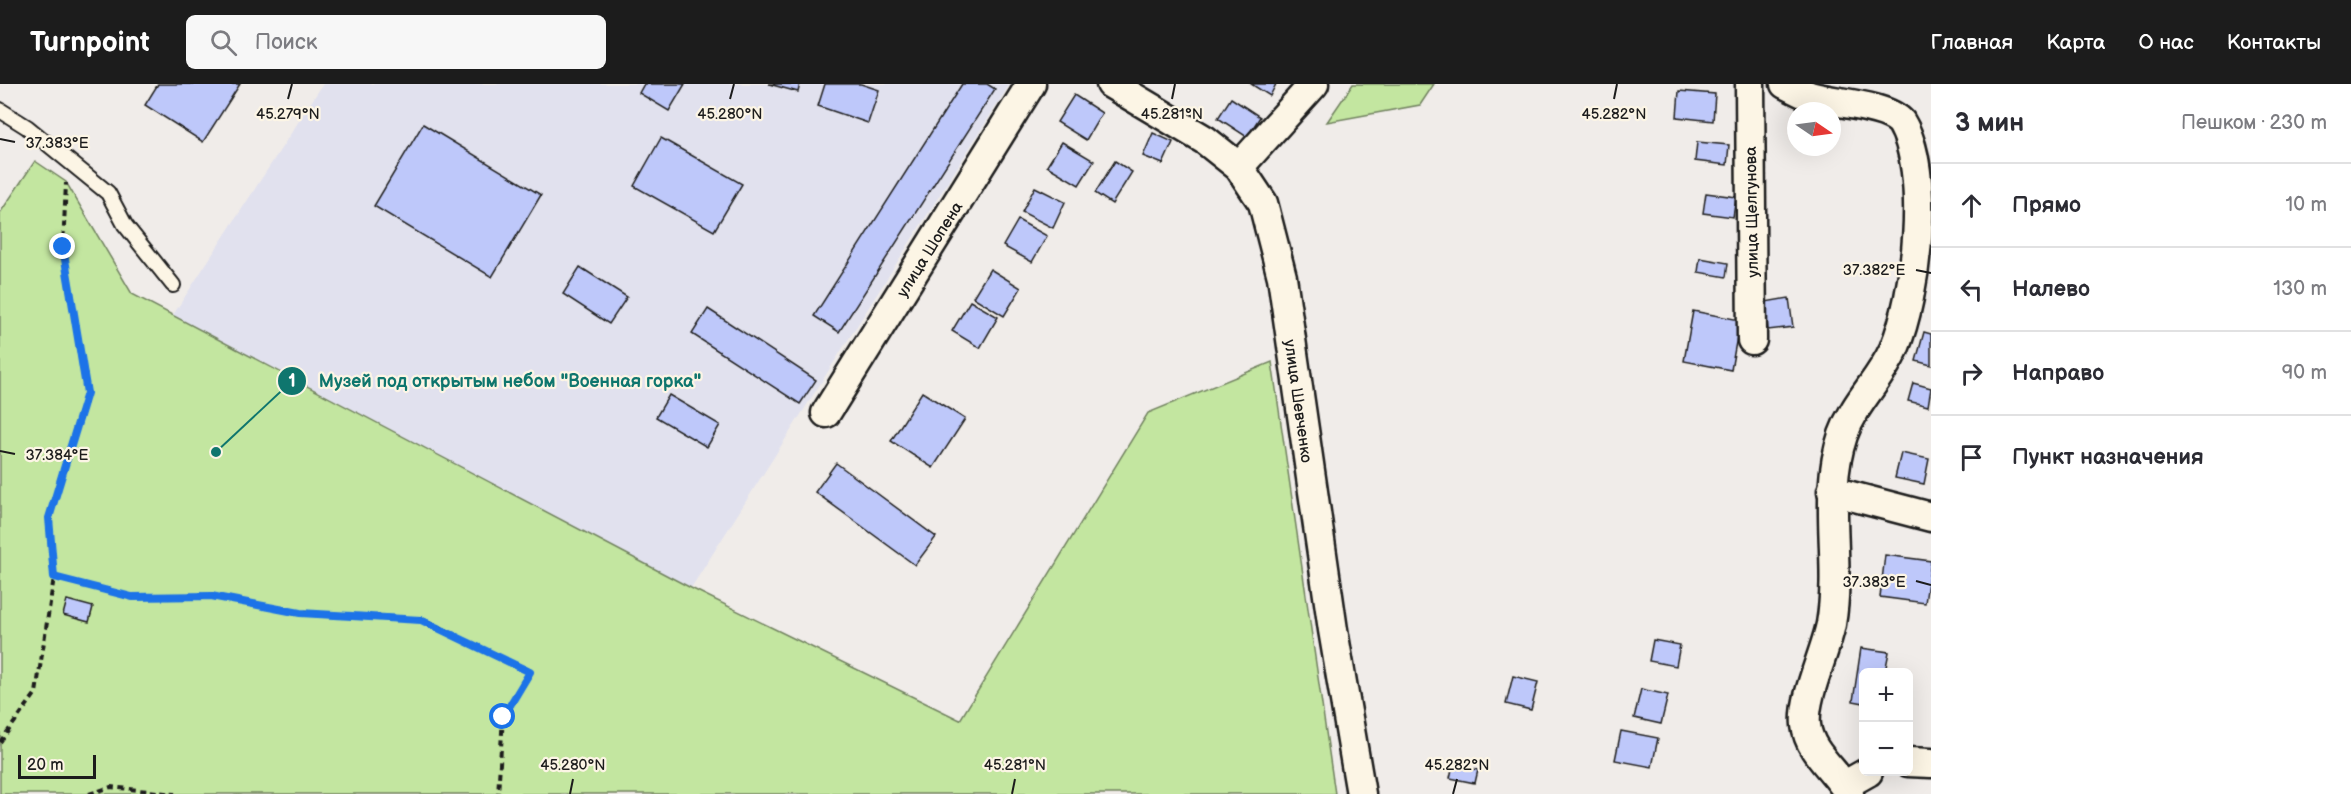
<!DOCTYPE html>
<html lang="ru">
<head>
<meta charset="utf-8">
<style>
  body { margin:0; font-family:"Balsamiq Sans",sans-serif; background:#f7f7f7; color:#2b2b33 }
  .controls { position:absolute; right:18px; bottom:18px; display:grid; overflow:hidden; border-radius:9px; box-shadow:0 6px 24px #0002 }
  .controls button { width:54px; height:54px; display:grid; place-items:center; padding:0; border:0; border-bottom:2px solid #e1e1e2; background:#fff; color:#2b2b33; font:30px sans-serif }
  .compass { position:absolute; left:1787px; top:18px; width:54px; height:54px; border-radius:50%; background:#fff; box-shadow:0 6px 24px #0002; rotate:103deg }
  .scale { position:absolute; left:18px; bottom:15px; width:78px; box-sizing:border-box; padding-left:6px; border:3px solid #1c1c1c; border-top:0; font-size:16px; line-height:21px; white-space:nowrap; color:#1c1c1c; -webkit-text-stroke:4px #fcf5e5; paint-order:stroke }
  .stop { position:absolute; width:18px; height:18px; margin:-14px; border:4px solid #1a73e8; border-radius:50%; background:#fff }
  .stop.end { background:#1a73e8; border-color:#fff; box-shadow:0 2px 6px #0008 }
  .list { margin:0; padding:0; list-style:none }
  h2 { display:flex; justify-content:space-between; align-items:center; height:78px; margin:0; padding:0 24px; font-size:26px }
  h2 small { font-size:20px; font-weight:400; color:#7c7c81 }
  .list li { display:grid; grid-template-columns:39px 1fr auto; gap:18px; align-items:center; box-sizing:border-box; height:84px; padding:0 24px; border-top:2px solid #e1e1e2 }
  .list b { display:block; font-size:22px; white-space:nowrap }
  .list em { font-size:20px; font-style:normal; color:#7c7c81 }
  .icon { flex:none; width:33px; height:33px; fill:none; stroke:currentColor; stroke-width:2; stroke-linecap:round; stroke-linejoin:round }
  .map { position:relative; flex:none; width:1931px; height:710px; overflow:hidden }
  header { display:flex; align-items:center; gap:36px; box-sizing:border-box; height:84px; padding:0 30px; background:#1c1c1c; color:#fff }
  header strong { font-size:28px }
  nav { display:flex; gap:33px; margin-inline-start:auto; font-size:21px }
  .search { width:420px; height:54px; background:#f7f7f7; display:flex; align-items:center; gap:15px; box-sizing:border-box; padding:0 21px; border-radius:9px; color:#7c7c81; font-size:22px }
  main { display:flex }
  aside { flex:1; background:#fff }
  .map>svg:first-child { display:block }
  .built { fill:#e1e1ee }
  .green { fill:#c3e6a0; stroke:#70815e; stroke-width:1.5 }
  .building { fill:#bec8fa; stroke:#1c1c1c; stroke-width:1.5 }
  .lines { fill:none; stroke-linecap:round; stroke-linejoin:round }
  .service-casing { stroke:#1c1c1c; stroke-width:18 }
  .minor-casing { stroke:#1c1c1c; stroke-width:33 }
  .path { stroke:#1c1c1c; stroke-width:4; stroke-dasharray:6 4.5; stroke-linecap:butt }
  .service { stroke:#fcf5e5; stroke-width:14 }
  .minor { stroke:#fcf5e5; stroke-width:28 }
  .route { stroke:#1a73e8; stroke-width:8 }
  .ticks { fill:none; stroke:#1c1c1c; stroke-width:2 }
  .labels { text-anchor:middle; stroke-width:4.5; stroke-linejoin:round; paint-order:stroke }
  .street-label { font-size:16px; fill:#1c1c1c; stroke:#fcf5e5 }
  .ticks-label { font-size:15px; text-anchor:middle; fill:#1c1c1c; stroke:#fcf5e5; stroke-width:4.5; stroke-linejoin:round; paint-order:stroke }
  .leader { fill:none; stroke:#0f766e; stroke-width:2 }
  .callout-dot { fill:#0f766e; stroke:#fcf5e5; stroke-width:2 }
  .mark-label { font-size:18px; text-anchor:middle; font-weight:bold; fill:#fff }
  .callout-label { font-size:18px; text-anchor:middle; font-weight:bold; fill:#0f766e; stroke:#fcf5e5; stroke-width:4.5; stroke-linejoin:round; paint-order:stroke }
</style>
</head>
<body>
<header>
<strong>Turnpoint</strong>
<div class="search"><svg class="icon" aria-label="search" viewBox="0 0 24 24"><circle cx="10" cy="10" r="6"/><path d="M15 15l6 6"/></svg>Поиск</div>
<nav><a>Главная</a><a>Карта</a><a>О нас</a><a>Контакты</a></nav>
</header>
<main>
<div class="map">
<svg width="1931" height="710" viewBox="0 0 1931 710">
  <rect width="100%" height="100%" fill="#f0ece9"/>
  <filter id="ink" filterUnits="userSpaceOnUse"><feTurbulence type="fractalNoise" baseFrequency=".0167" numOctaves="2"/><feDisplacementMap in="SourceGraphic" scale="12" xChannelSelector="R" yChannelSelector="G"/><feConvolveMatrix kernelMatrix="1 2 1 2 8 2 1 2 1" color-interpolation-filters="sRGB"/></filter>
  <g filter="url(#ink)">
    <path class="built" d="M 323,0 L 1010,0 L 691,504 L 173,231 Z"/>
    <g class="green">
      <path d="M 1353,0 L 1434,0 L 1420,21 L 1327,38 Z"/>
      <path d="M 35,77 L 66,98 L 132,210 L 691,504 L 960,636 L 1148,329 L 1272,278 L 1335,710 L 0,710 L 0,129 Z"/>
    </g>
    <g class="building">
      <path d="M 158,0 L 240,0 L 203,58 L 145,21 Z"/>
      <path d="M 644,0 L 685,0 L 669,27 L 639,9 Z"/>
      <path d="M 769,0 L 800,0 L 798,8 Z"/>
      <path d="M 825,0 L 861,0 L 879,6 L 868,39 L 818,22 Z"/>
      <path d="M 962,0 L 987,0 L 995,5 L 839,248 L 814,232 Z"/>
      <path d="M 1251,0 L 1276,0 L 1270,12 Z"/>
      <path d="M 1679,7 L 1715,10 L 1713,37 L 1677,33 Z"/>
      <path d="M 1074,11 L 1102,29 L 1086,56 L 1057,38 Z"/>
      <path d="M 1231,14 L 1260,33 L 1247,53 L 1218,34 Z"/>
      <path d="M 423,40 L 541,111 L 492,193 L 374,122 Z"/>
      <path d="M 1153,49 L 1173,58 L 1163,80 L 1143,72 Z"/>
      <path d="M 661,54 L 742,100 L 714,147 L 634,102 Z"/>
      <path d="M 1062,58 L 1094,77 L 1079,101 L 1047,82 Z"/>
      <path d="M 1697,58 L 1729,61 L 1727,81 L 1695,77 Z"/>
      <path d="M 1115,77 L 1132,88 L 1112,120 L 1095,109 Z"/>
      <path d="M 1035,103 L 1065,118 L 1053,144 L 1022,128 Z"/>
      <path d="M 1706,109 L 1736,113 L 1733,133 L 1703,129 Z"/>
      <path d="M 1018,136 L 1047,152 L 1032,178 L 1003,162 Z"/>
      <path d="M 1700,174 L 1728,179 L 1726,193 L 1698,188 Z"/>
      <path d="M 580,183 L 627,213 L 609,240 L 563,210 Z"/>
      <path d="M 990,185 L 1021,204 L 1004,232 L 973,213 Z"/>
      <path d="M 1789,214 L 1793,243 L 1768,246 L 1765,218 Z"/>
      <path d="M 970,217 L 998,233 L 980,264 L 952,247 Z"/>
      <path d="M 708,225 L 816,296 L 800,320 L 692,250 Z"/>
      <path d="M 1693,227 L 1740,236 L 1731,286 L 1684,277 Z"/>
      <path d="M 1924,248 L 1931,250 L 1931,281 L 1916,277 Z"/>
      <path d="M 1913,299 L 1931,304 L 1928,322 L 1908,317 Z"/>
      <path d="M 922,308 L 965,335 L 933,384 L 891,357 Z"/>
      <path d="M 669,311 L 720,341 L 707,363 L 656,333 Z"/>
      <path d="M 1901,369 L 1929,375 L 1924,400 L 1895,394 Z"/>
      <path d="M 836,379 L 936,453 L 915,481 L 815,408 Z"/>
      <path d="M 1885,471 L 1931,477 L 1925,519 L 1880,513 Z"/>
      <path d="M 67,516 L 93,523 L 89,538 L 63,531 Z"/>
      <path d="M 1653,556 L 1680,561 L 1676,582 L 1649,577 Z"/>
      <path d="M 1861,564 L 1889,568 L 1885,588 L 1864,588 L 1864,619 L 1853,617 Z"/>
      <path d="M 1513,592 L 1538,598 L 1531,626 L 1506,620 Z"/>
      <path d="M 1641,605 L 1668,611 L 1661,640 L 1634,634 Z"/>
      <path d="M 1621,647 L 1658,654 L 1652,683 L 1615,676 Z"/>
      <path d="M 1453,681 L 1478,686 L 1475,699 L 1450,694 Z"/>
    </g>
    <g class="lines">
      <g class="service-casing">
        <path id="service" d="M 0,26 L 27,43 L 108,109 L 125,141 L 173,201"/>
      </g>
      <g class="minor-casing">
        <g id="minor">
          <path d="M 1111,0 L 1205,56 L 1239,83 L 1263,119 L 1282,193 L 1333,546 L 1361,710"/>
          <path d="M 1750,0 L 1752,256"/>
          <path d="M 1785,0 C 1793,4 1802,9 1810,12 C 1832,19 1886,21 1901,38 C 1931,87 1917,211 1894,265 C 1879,298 1855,317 1843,351 C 1822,412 1842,477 1831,540 C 1825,570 1803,613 1806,641 C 1809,669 1837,687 1849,710"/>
          <path d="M 1239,83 L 1314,0"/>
          <path d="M 826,329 L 1031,0"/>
          <path d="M 1832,407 L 1931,433"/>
          <path d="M 1908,678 L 1931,679"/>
          <path d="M 1845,701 L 1868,688"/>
        </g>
      </g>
      <g class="path">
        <path d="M 54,493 L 132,513 L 211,512 L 300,529 L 421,536 L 530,588 L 503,633 L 498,710"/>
        <path d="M 0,658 L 36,609 L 54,493 L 49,434 L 87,309 L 63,163 L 66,99"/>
        <path d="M 89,710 L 111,703 L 175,710"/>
      </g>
      <use href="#service" class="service"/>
      <use href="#minor" class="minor"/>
    </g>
  </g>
  <g class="lines" filter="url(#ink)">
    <path class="route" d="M 63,163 L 87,309 L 49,434 L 54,493 L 132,513 L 211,512 L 300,529 L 421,536 L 530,588 L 503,633"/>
  </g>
  <path class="ticks" d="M 288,15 L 292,0M 730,15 L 734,0M 1172,15 L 1175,0M 1614,15 L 1617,0M 0,55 L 15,58M 1916,186 L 1931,189M 0,367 L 15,370M 1916,497 L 1931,501M 570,710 L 573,695M 1012,710 L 1015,695M 1453,710 L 1457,695"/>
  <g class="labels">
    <g class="street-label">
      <text transform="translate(1751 128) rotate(-91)" y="6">улица Щелгунова</text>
      <text transform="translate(929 165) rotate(-58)" y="6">улица Шопена</text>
      <text transform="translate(1299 317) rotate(82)" y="6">улица Шевченко</text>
    </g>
  </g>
  <g class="ticks-label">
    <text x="288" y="35">45.279°N</text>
    <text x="730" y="35">45.280°N</text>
    <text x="1172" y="35">45.281°N</text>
    <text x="1614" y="35">45.282°N</text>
    <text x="57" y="64">37.383°E</text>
    <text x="1874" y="191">37.382°E</text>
    <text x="57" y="376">37.384°E</text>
    <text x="1874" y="503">37.383°E</text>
    <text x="573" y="686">45.280°N</text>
    <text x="1015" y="686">45.281°N</text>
    <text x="1457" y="686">45.282°N</text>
  </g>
  <path class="leader" d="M216 368L292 297"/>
  <g class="callout-dot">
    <circle cx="216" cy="368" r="6"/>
    <circle cx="292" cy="297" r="15"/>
  </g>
  <g class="mark-label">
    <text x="292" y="303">1</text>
  </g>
  <g class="callout-label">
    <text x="510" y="303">Музей под открытым небом "Военная горка"</text>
  </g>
</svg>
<div class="controls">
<button>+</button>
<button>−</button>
</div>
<svg class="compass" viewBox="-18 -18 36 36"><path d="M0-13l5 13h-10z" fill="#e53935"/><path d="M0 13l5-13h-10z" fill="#7c7c81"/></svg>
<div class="scale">20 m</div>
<div class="stop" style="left:503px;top:633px"></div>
<div class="stop end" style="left:63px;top:163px"></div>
</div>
<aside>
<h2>3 мин<small>Пешком · 230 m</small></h2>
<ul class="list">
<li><svg class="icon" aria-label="ahead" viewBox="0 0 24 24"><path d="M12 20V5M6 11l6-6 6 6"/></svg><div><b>Прямо</b></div><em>10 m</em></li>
<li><svg class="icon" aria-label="left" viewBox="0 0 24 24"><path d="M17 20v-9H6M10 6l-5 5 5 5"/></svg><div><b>Налево</b></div><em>130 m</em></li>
<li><svg class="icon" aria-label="right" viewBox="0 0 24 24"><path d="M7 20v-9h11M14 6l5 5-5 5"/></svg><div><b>Направо</b></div><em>90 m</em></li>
<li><svg class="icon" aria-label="arrive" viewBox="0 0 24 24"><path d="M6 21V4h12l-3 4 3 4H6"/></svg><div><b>Пункт назначения</b></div></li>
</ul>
</aside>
</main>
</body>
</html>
